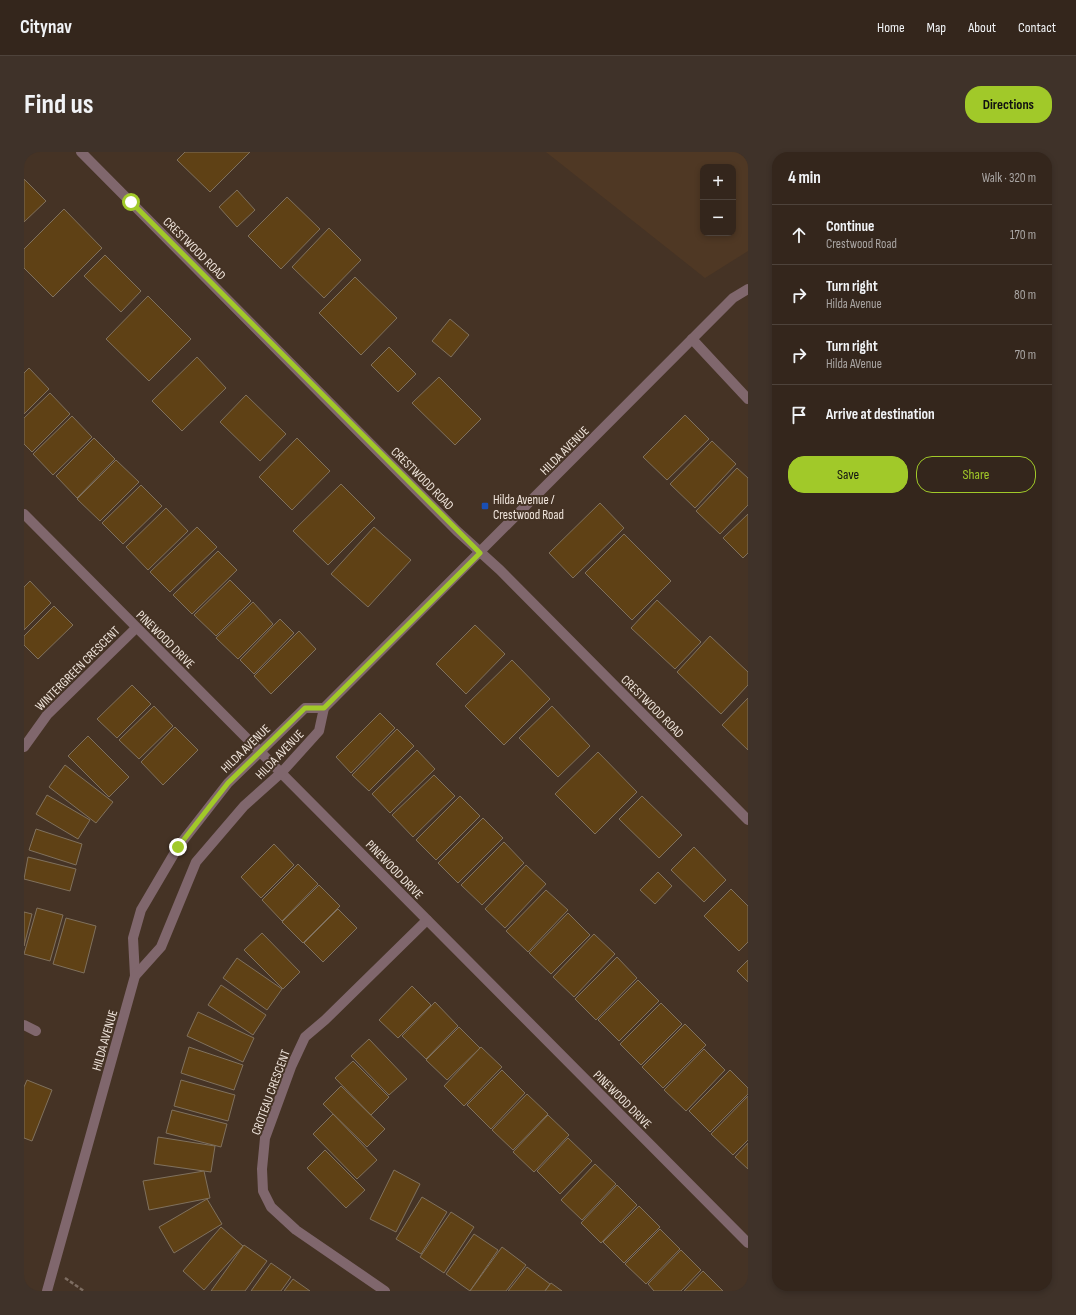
<!DOCTYPE html>
<html lang="en">
<head>
<meta charset="utf-8">
<style>
  body { margin:0; font-family:"Sofia Sans Condensed",sans-serif; background:#3f3229; color:#f1f3f6 }
  .controls { position:absolute; right:12px; top:12px; display:grid; overflow:hidden; border-radius:8px; box-shadow:0 2px 6px #0003 }
  .controls button { width:36px; height:36px; display:grid; place-items:center; padding:0; border:0; border-bottom:1px solid #4e433b; background:#34261c; color:#f1f3f6; font:20px sans-serif }
  .stop { position:absolute; width:12px; height:12px; margin:-9px; border:3px solid #a1c929; border-radius:50%; background:#fff }
  .stop.end { background:#a1c929; border-color:#fff; box-shadow:0 1px 4px #0008 }
  .list { margin:0; padding:0; list-style:none }
  h2 { display:flex; justify-content:space-between; align-items:center; height:52px; margin:0; padding:0 16px; font-size:17px }
  h2 small { font-size:13px; font-weight:400; color:#a9a5a3 }
  .list li { display:grid; grid-template-columns:26px 1fr auto; gap:12px; align-items:center; box-sizing:border-box; height:60px; padding:0 16px; border-top:1px solid #4e433b }
  .list b { display:block; font-size:15px; white-space:nowrap }
  .list p { margin:0; font-size:13px; white-space:nowrap; color:#a9a5a3 }
  .list em { font-size:13px; font-style:normal; color:#a9a5a3 }
  .actions { display:flex; gap:8px; padding:12px 16px }
  .actions a { flex:1; padding:9px 0; border:1px solid #a1c929; border-radius:16px; text-align:center; font-size:14px; color:#a1c929 }
  .actions .main { background:#a1c929; color:#111 }
  .icon { flex:none; width:22px; height:22px; fill:none; stroke:currentColor; stroke-width:2; stroke-linecap:round; stroke-linejoin:round }
  .map { position:relative; flex:none; width:724px; height:1139px; overflow:hidden; border-radius:16px }
  header { display:flex; align-items:center; gap:24px; box-sizing:border-box; height:56px; padding:0 20px; background:#34261c; border-bottom:1px solid #4e433b }
  header strong { font-size:19px }
  nav { display:flex; gap:22px; margin-inline-start:auto; font-size:14px }
  .intro { display:flex; align-items:center; justify-content:space-between; box-sizing:border-box; height:96px; padding:0 24px }
  h1 { margin:0; font-size:28px }
  .button { padding:10px 18px; border-radius:16px; background:#a1c929; color:#111; font-size:14px; font-weight:700 }
  main { display:flex; gap:24px; padding:0 24px }
  aside { flex:1; background:#34261c; border-radius:16px; box-shadow:0 2px 6px #0003 }
  .map>svg:first-child { display:block }
  .built { fill:#4f3824; fill-rule:evenodd }
  .building { fill:#5f4115; stroke:#80715d }
  .lines { fill:none; stroke-linecap:round; stroke-linejoin:round }
  .path { stroke:#7d6d61; stroke-width:2.5; stroke-dasharray:4 2; stroke-linecap:butt }
  .minor { stroke:#80676d; stroke-width:10 }
  .route { stroke:#a1c929; stroke-width:5 }
  .transit-dot { fill:#1a4fb4; stroke:#453325; stroke-width:1.5 }
  .labels { text-anchor:middle; stroke-width:4; stroke-linejoin:round; paint-order:stroke }
  .street-label { font-size:13px; fill:#f0e5dc; stroke:#453325 }
  .poi-label { font-size:13px; fill:#f0e5dc; stroke:#453325; text-anchor:start }
</style>
</head>
<body>
<header>
<strong>Citynav</strong>
<nav><a>Home</a><a>Map</a><a>About</a><a>Contact</a></nav>
</header>
<div class="intro"><h1>Find us</h1><a class="button">Directions</a></div>
<main>
<div class="map">
<svg width="724" height="1139" viewBox="0 0 724 1139">
  <rect width="100%" height="100%" fill="#453325"/>
  <path class="built" d="M 522,0 L 724,0 L 724,99 L 681,126 ZM 679,15 L 709,15 L 709,81 L 679,81 Z"/>
  <g class="building">
    <path d="M 161,0 L 226,0 L 186,40 L 153,8 Z"/>
    <path d="M 0,27 L 22,49 L 0,70 Z"/>
    <path d="M 213,38 L 231,58 L 213,75 L 195,55 Z"/>
    <path d="M 263,45 L 296,77 L 257,117 L 224,84 Z"/>
    <path d="M 40,57 L 78,96 L 29,145 L 0,116 L 0,97 Z"/>
    <path d="M 305,76 L 337,108 L 300,146 L 268,115 Z"/>
    <path d="M 81,103 L 117,139 L 97,160 L 60,124 Z"/>
    <path d="M 331,125 L 373,166 L 337,203 L 295,161 Z"/>
    <path d="M 124,144 L 167,187 L 125,229 L 82,187 Z"/>
    <path d="M 426,167 L 445,183 L 427,205 L 408,189 Z"/>
    <path d="M 365,195 L 392,222 L 374,240 L 347,213 Z"/>
    <path d="M 173,205 L 202,236 L 158,279 L 128,249 Z"/>
    <path d="M 5,216 L 25,237 L 0,262 L 0,221 Z"/>
    <path d="M 415,225 L 457,267 L 431,293 L 388,251 Z"/>
    <path d="M 26,241 L 46,262 L 8,300 L 0,292 L 0,266 Z"/>
    <path d="M 222,243 L 262,282 L 236,309 L 196,270 Z"/>
    <path d="M 661,263 L 685,287 L 643,328 L 619,305 Z"/>
    <path d="M 48,264 L 68,285 L 29,323 L 9,302 Z"/>
    <path d="M 70,286 L 91,307 L 53,346 L 32,324 Z"/>
    <path d="M 273,286 L 306,319 L 268,358 L 235,325 Z"/>
    <path d="M 688,289 L 712,312 L 671,356 L 646,332 Z"/>
    <path d="M 92,308 L 115,330 L 76,369 L 53,347 Z"/>
    <path d="M 713,316 L 724,326 L 724,353 L 696,382 L 672,359 Z"/>
    <path d="M 317,332 L 351,366 L 304,413 L 269,379 Z"/>
    <path d="M 117,333 L 138,354 L 99,392 L 78,371 Z"/>
    <path d="M 576,351 L 600,376 L 549,426 L 525,401 Z"/>
    <path d="M 142,356 L 164,379 L 124,418 L 102,395 Z"/>
    <path d="M 724,362 L 724,401 L 719,406 L 699,386 Z"/>
    <path d="M 173,375 L 193,395 L 146,440 L 126,420 Z"/>
    <path d="M 350,375 L 387,408 L 344,455 L 307,422 Z"/>
    <path d="M 600,382 L 647,429 L 608,468 L 561,421 Z"/>
    <path d="M 194,399 L 213,418 L 168,462 L 149,443 Z"/>
    <path d="M 206,428 L 227,449 L 192,484 L 170,463 Z"/>
    <path d="M 6,429 L 27,451 L 0,478 L 0,435 Z"/>
    <path d="M 633,448 L 677,490 L 651,517 L 607,476 Z"/>
    <path d="M 229,450 L 249,472 L 214,507 L 192,486 Z"/>
    <path d="M 30,454 L 49,473 L 14,507 L 0,493 L 0,484 Z"/>
    <path d="M 256,467 L 270,481 L 230,522 L 216,508 Z"/>
    <path d="M 451,473 L 481,502 L 442,542 L 412,512 Z"/>
    <path d="M 275,479 L 292,497 L 247,542 L 230,524 Z"/>
    <path d="M 686,484 L 724,520 L 724,533 L 697,562 L 653,520 Z"/>
    <path d="M 488,508 L 526,547 L 480,593 L 441,554 Z"/>
    <path d="M 108,533 L 127,552 L 93,586 L 73,567 Z"/>
    <path d="M 724,546 L 724,598 L 698,573 Z"/>
    <path d="M 130,554 L 149,574 L 115,607 L 95,588 Z"/>
    <path d="M 528,554 L 566,594 L 534,625 L 495,586 Z"/>
    <path d="M 356,561 L 371,576 L 327,621 L 312,605 Z"/>
    <path d="M 151,575 L 174,598 L 139,633 L 117,610 Z"/>
    <path d="M 373,577 L 390,594 L 345,639 L 328,623 Z"/>
    <path d="M 64,584 L 105,625 L 85,645 L 44,604 Z"/>
    <path d="M 393,598 L 411,617 L 366,661 L 348,642 Z"/>
    <path d="M 574,600 L 613,640 L 571,682 L 531,642 Z"/>
    <path d="M 41,613 L 89,650 L 72,671 L 25,635 Z"/>
    <path d="M 410,623 L 431,644 L 389,685 L 368,663 Z"/>
    <path d="M 23,643 L 66,668 L 54,687 L 12,662 Z"/>
    <path d="M 436,644 L 456,664 L 412,708 L 392,688 Z"/>
    <path d="M 618,644 L 658,683 L 635,706 L 595,667 Z"/>
    <path d="M 459,666 L 479,686 L 434,731 L 414,711 Z"/>
    <path d="M 12,677 L 58,692 L 52,713 L 5,698 Z"/>
    <path d="M 480,690 L 500,711 L 458,753 L 437,733 Z"/>
    <path d="M 250,692 L 270,713 L 237,746 L 217,725 Z"/>
    <path d="M 670,695 L 702,728 L 680,750 L 647,718 Z"/>
    <path d="M 4,705 L 52,717 L 46,739 L 0,727 Z"/>
    <path d="M 274,712 L 294,732 L 258,769 L 238,748 Z"/>
    <path d="M 502,713 L 522,732 L 481,776 L 461,757 Z"/>
    <path d="M 634,720 L 648,734 L 631,752 L 616,738 Z"/>
    <path d="M 295,733 L 316,754 L 279,791 L 258,770 Z"/>
    <path d="M 707,737 L 724,754 L 724,790 L 715,799 L 680,764 Z"/>
    <path d="M 522,738 L 544,758 L 504,800 L 482,779 Z"/>
    <path d="M 13,756 L 39,763 L 26,809 L 0,802 Z"/>
    <path d="M 314,757 L 333,776 L 299,810 L 280,791 Z"/>
    <path d="M 0,760 L 8,762 L 0,794 Z"/>
    <path d="M 544,761 L 566,783 L 527,822 L 505,801 Z"/>
    <path d="M 42,766 L 72,774 L 60,821 L 29,812 Z"/>
    <path d="M 238,781 L 276,820 L 259,837 L 220,798 Z"/>
    <path d="M 570,782 L 591,802 L 550,845 L 529,825 Z"/>
    <path d="M 593,805 L 613,826 L 572,868 L 551,847 Z"/>
    <path d="M 213,806 L 258,837 L 243,858 L 199,826 Z"/>
    <path d="M 724,808 L 724,830 L 713,819 Z"/>
    <path d="M 614,828 L 635,849 L 595,889 L 574,868 Z"/>
    <path d="M 197,833 L 242,863 L 229,883 L 184,853 Z"/>
    <path d="M 388,834 L 407,853 L 374,886 L 355,868 Z"/>
    <path d="M 411,850 L 434,874 L 402,907 L 378,884 Z"/>
    <path d="M 637,851 L 658,872 L 617,913 L 596,892 Z"/>
    <path d="M 174,860 L 230,886 L 219,910 L 163,884 Z"/>
    <path d="M 661,872 L 682,893 L 639,936 L 618,915 Z"/>
    <path d="M 435,875 L 456,896 L 423,928 L 402,908 Z"/>
    <path d="M 345,887 L 383,927 L 365,943 L 327,904 Z"/>
    <path d="M 165,895 L 219,913 L 210,938 L 157,921 Z"/>
    <path d="M 457,895 L 478,915 L 440,954 L 420,934 Z"/>
    <path d="M 680,897 L 701,918 L 662,959 L 640,938 Z"/>
    <path d="M 329,909 L 365,945 L 347,963 L 311,926 Z"/>
    <path d="M 478,918 L 501,941 L 467,977 L 443,953 Z"/>
    <path d="M 706,918 L 724,936 L 724,942 L 686,980 L 665,959 Z"/>
    <path d="M 3,928 L 28,938 L 8,989 L 0,986 L 0,935 Z"/>
    <path d="M 157,928 L 211,943 L 204,969 L 150,954 Z"/>
    <path d="M 317,934 L 361,977 L 343,995 L 299,952 Z"/>
    <path d="M 503,942 L 524,962 L 489,998 L 468,978 Z"/>
    <path d="M 724,944 L 724,988 L 709,1003 L 687,982 Z"/>
    <path d="M 148,958 L 203,972 L 197,995 L 142,981 Z"/>
    <path d="M 309,962 L 353,1008 L 333,1027 L 289,982 Z"/>
    <path d="M 524,963 L 545,983 L 510,1020 L 489,1000 Z"/>
    <path d="M 134,985 L 191,994 L 187,1020 L 130,1012 Z"/>
    <path d="M 544,986 L 568,1009 L 536,1042 L 513,1019 Z"/>
    <path d="M 724,991 L 724,1017 L 711,1005 Z"/>
    <path d="M 301,998 L 341,1038 L 322,1056 L 283,1016 Z"/>
    <path d="M 571,1012 L 592,1032 L 558,1068 L 537,1048 Z"/>
    <path d="M 370,1018 L 396,1032 L 372,1080 L 346,1067 Z"/>
    <path d="M 180,1019 L 186,1046 L 125,1058 L 119,1029 Z"/>
    <path d="M 593,1033 L 613,1053 L 577,1091 L 557,1071 Z"/>
    <path d="M 398,1045 L 423,1060 L 397,1102 L 372,1087 Z"/>
    <path d="M 183,1047 L 198,1072 L 150,1101 L 135,1075 Z"/>
    <path d="M 615,1054 L 636,1075 L 600,1111 L 579,1090 Z"/>
    <path d="M 427,1060 L 450,1075 L 420,1121 L 396,1105 Z"/>
    <path d="M 197,1075 L 219,1094 L 180,1138 L 159,1119 Z"/>
    <path d="M 636,1077 L 656,1097 L 622,1132 L 601,1112 Z"/>
    <path d="M 450,1082 L 474,1098 L 446,1139 L 422,1122 Z"/>
    <path d="M 220,1093 L 243,1109 L 221,1139 L 187,1139 Z"/>
    <path d="M 478,1095 L 502,1113 L 482,1139 L 446,1139 Z"/>
    <path d="M 657,1098 L 677,1118 L 657,1139 L 630,1139 L 624,1132 Z"/>
    <path d="M 247,1111 L 267,1125 L 257,1139 L 227,1139 Z"/>
    <path d="M 503,1115 L 526,1132 L 521,1139 L 484,1139 Z"/>
    <path d="M 679,1119 L 699,1139 L 660,1139 Z"/>
    <path d="M 269,1127 L 286,1139 L 260,1139 Z"/>
    <path d="M 527,1131 L 538,1139 L 521,1139 Z"/>
  </g>
  <g class="lines">
    <path class="path" d="M 41,1126 L 60,1139"/>
    <g class="minor">
      <path d="M 57,0 L 433,379 L 476,418 L 724,668"/>
      <path d="M 668,187 L 724,247"/>
      <path d="M 0,362 L 724,1091"/>
      <path d="M 0,595 L 23,563 L 112,476"/>
      <path d="M 111,824 L 109,786 L 117,758 L 154,695 L 204,631 L 281,556 L 300,556"/>
      <path d="M 0,873 L 12,879"/>
      <path d="M 23,1139 L 111,824 L 137,795 L 172,710 L 220,654 L 258,620 L 295,579 L 300,556 L 709,146 L 724,137"/>
      <path d="M 361,1139 L 272,1078 L 247,1055 L 239,1039 L 238,1017 L 241,986 L 267,915 L 281,885 L 301,868 L 403,768"/>
    </g>
  </g>
  <g class="lines">
    <path class="route" d="M 107,50 L 456,401 L 300,556 L 281,556 L 204,631 L 154,695"/>
  </g>
  <rect class="transit-dot" x="457" y="350" width="8" height="8" rx="2"/>
  <g class="labels">
    <g class="street-label">
      <text transform="translate(171 96) rotate(45)" y="5">CRESTWOOD ROAD</text>
      <text transform="translate(540 298) rotate(-45)" y="5">HILDA AVENUE</text>
      <text transform="translate(399 326) rotate(45)" y="5">CRESTWOOD ROAD</text>
      <text transform="translate(142 487) rotate(45)" y="5">PINEWOOD DRIVE</text>
      <text transform="translate(53 516) rotate(-45)" y="5">WINTERGREEN CRESCENT</text>
      <text transform="translate(629 554) rotate(45)" y="5">CRESTWOOD ROAD</text>
      <text transform="translate(221 596) rotate(-44)" y="5">HILDA AVENUE</text>
      <text transform="translate(255 602) rotate(-46)" y="5">HILDA AVENUE</text>
      <text transform="translate(371 717) rotate(46)" y="5">PINEWOOD DRIVE</text>
      <text transform="translate(80 888) rotate(-74)" y="5">HILDA AVENUE</text>
      <text transform="translate(246 940) rotate(-70)" y="5">CROTEAU CRESCENT</text>
      <text transform="translate(599 947) rotate(45)" y="5">PINEWOOD DRIVE</text>
    </g>
    <g class="poi-label">
      <text x="469" y="352">Hilda Avenue /<tspan x="469" dy="15">Crestwood Road</tspan></text>
    </g>
  </g>
</svg>
<div class="controls">
<button>+</button>
<button>−</button>
</div>
<div class="stop" style="left:107px;top:50px"></div>
<div class="stop end" style="left:154px;top:695px"></div>
</div>
<aside>
<h2>4 min<small>Walk · 320 m</small></h2>
<ul class="list">
<li><svg class="icon" aria-label="ahead" viewBox="0 0 24 24"><path d="M12 20V5M6 11l6-6 6 6"/></svg><div><b>Continue</b><p>Crestwood Road</p></div><em>170 m</em></li>
<li><svg class="icon" aria-label="right" viewBox="0 0 24 24"><path d="M7 20v-9h11M14 6l5 5-5 5"/></svg><div><b>Turn right</b><p>Hilda Avenue</p></div><em>80 m</em></li>
<li><svg class="icon" aria-label="right" viewBox="0 0 24 24"><path d="M7 20v-9h11M14 6l5 5-5 5"/></svg><div><b>Turn right</b><p>Hilda AVenue</p></div><em>70 m</em></li>
<li><svg class="icon" aria-label="arrive" viewBox="0 0 24 24"><path d="M6 21V4h12l-3 4 3 4H6"/></svg><div><b>Arrive at destination</b></div></li>
</ul>
<div class="actions"><a class="main">Save</a><a>Share</a></div>
</aside>
</main>
</body>
</html>
